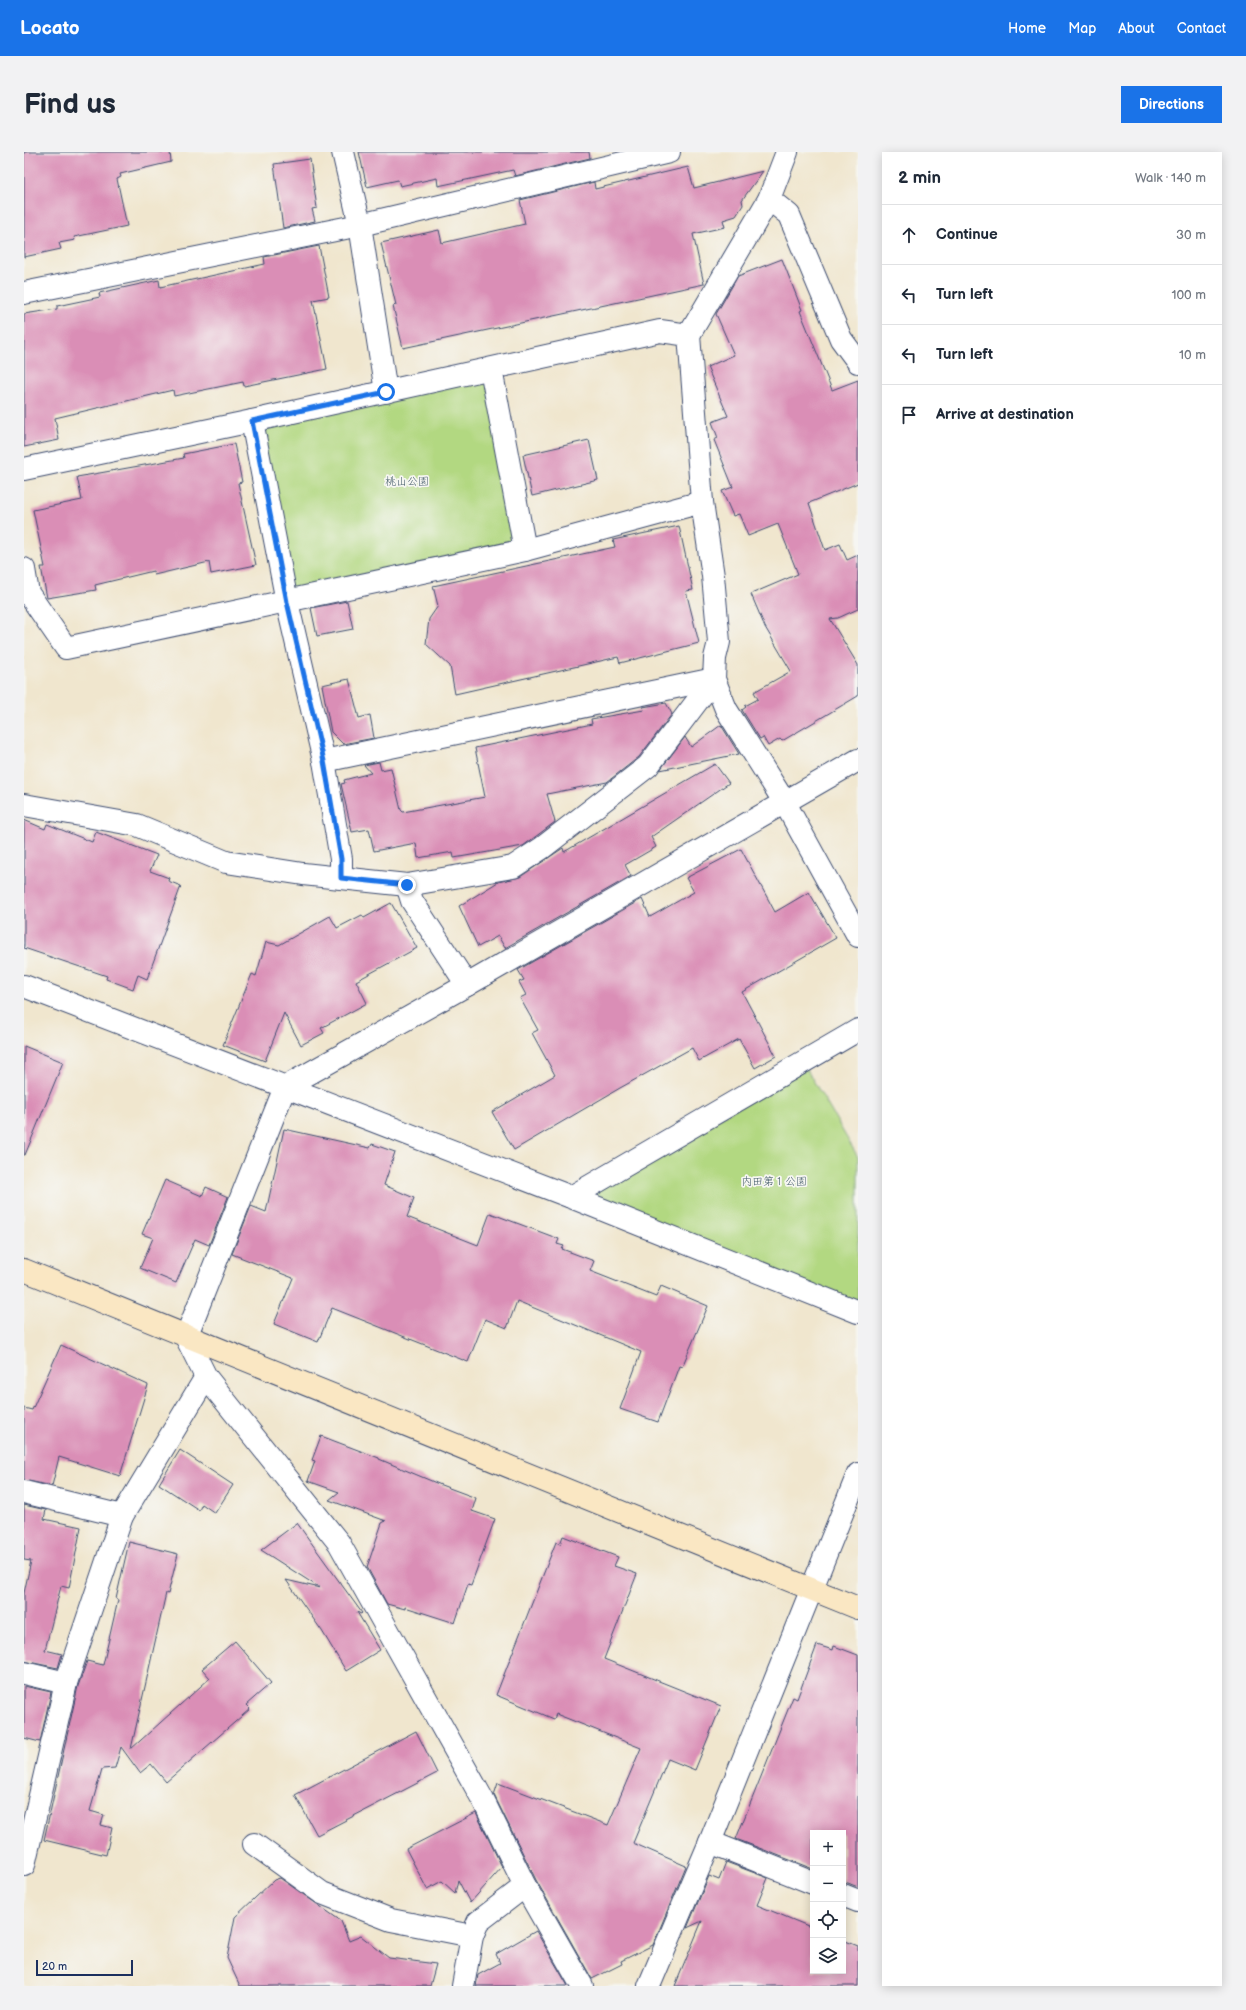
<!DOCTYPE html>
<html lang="en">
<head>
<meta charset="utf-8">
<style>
  body { margin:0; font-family:"Balsamiq Sans","Klee One",sans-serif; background:#f2f2f3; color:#1f2937 }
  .controls { position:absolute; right:12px; bottom:12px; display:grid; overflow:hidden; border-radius:0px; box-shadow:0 2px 10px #0003 }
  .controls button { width:36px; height:36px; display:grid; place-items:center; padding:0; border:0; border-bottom:1px solid #e0e1e3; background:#fff; color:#1f2937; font:20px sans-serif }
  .scale { position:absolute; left:12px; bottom:10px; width:97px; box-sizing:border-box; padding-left:4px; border:2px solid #1b2f5e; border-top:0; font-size:11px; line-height:14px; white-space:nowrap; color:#1b2f5e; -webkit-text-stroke:3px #f6f6f2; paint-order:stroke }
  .stop { position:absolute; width:12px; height:12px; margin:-9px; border:3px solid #1a73e8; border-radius:50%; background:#fff }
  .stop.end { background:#1a73e8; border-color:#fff; box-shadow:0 1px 4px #0008 }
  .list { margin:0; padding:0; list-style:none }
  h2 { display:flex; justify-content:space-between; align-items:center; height:52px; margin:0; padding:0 16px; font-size:17px }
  h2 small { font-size:13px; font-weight:400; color:#747a83 }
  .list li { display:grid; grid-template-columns:26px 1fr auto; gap:12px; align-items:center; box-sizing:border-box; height:60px; padding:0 16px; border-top:1px solid #e0e1e3 }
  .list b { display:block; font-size:15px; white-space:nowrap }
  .list em { font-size:13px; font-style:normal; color:#747a83 }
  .icon { flex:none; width:22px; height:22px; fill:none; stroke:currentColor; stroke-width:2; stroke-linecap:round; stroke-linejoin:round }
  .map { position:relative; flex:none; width:834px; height:1834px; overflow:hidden; border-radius:0px }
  header { display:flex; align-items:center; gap:24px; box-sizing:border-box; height:56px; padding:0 20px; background:#1a73e8; color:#fff }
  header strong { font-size:19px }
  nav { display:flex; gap:22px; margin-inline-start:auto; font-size:14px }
  .intro { display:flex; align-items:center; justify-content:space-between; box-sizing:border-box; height:96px; padding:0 24px }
  h1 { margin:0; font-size:28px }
  .button { padding:10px 18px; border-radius:0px; background:#1a73e8; color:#fff; font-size:14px; font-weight:700 }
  main { display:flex; gap:24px; padding:0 24px }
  aside { flex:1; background:#fff; border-radius:0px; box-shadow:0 2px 10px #0003 }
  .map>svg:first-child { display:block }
  .green { fill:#b2d881; stroke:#668470 }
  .building { fill:#da8eb6 }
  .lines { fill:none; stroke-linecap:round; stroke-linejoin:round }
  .street-casing { stroke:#3b4a6f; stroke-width:24 }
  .secondary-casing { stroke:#3b4a6f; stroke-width:24 }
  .street { stroke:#fff; stroke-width:22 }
  .secondary { stroke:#fae7c3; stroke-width:22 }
  .route { stroke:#1a73e8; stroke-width:5 }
  .labels { text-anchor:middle; stroke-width:3.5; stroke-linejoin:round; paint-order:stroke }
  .park-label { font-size:11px; fill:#415967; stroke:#f6f6f2 }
</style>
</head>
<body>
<header>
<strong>Locato</strong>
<nav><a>Home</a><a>Map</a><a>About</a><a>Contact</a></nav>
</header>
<div class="intro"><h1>Find us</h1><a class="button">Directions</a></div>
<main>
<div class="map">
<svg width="834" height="1834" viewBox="0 0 834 1834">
  <rect width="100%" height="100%" fill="#f6f6f2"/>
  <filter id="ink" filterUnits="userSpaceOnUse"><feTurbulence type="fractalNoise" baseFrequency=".025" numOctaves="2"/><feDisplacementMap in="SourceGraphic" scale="8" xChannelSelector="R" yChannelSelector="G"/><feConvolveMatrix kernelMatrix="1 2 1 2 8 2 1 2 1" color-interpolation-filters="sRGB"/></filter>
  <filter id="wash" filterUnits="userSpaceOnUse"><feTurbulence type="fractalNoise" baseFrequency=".012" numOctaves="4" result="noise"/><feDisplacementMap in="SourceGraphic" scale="16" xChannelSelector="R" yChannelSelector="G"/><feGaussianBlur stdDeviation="0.9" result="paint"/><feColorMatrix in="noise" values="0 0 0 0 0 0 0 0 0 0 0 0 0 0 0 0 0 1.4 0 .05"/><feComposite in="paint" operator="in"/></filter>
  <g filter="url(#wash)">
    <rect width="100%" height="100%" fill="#f0e6ce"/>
    <g class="green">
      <path d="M 464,221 L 497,395 L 266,445 L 232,272 Z"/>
      <path d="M 782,916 L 834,1005 L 834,1153 L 561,1043 Z"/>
    </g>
    <g id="blocks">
      <g class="building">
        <path d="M 0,0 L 146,0 L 147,10 L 96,22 L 97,25 L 93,27 L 103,74 L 50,85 L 51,88 L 35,91 L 37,97 L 0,105 Z"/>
        <path d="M 335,0 L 565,0 L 566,6 L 491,24 L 489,18 L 414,34 L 413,26 L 376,34 L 374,28 L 343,35 Z"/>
        <path d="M 286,7 L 293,56 L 288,57 L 291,69 L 259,76 L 250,12 Z"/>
        <path d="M 664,15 L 670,36 L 739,19 L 718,48 L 719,53 L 712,64 L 699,68 L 701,75 L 669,82 L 680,132 L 379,196 L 369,154 L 372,153 L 357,91 L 415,78 L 418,91 L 501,72 L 496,48 L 570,30 L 571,37 Z"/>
        <path d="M 295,94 L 305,145 L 289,148 L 303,217 L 220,234 L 219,230 L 150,244 L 149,238 L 31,266 L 35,288 L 0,295 L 0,162 L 33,157 L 33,154 L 76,145 L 75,141 L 135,128 L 136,135 L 241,112 L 240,105 Z"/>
        <path d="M 758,107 L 778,158 L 776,159 L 808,238 L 834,228 L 834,331 L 785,351 L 801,398 L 816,392 L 823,408 L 834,403 L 834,457 L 814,466 L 806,467 L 834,513 L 834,544 L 758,589 L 756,587 L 744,594 L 739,585 L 736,587 L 718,558 L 722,555 L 721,554 L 734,547 L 730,540 L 767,519 L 741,475 L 727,442 L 774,422 L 754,372 L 724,384 L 715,362 L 709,364 L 698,339 L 709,335 L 690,288 L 694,286 L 688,270 L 704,264 L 683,215 L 710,203 L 692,162 L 714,124 Z"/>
        <path d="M 565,288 L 574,328 L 508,344 L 499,303 Z"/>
        <path d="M 210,292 L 218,330 L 214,331 L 232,413 L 187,422 L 185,410 L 130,423 L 129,419 L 71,433 L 72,438 L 23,446 L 17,415 L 21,415 L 9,358 L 58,348 L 53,325 L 160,306 L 159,302 Z"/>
        <path d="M 655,374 L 669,438 L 662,439 L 675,491 L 596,511 L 594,505 L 431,542 L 426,514 L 402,492 L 405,467 L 414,454 L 409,434 L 591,395 L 589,388 Z"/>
        <path d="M 323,449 L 329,477 L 293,484 L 287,456 Z"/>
        <path d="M 325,527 L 335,566 L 346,563 L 350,586 L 319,592 L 307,580 L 298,533 Z"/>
        <path d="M 642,551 L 648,562 L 615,605 L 583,630 L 523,642 L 531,670 L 499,694 L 430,706 L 429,700 L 394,706 L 392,691 L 350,699 L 345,677 L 328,680 L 317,632 L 321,631 L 320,628 L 347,621 L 340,613 L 355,610 L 357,618 L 367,616 L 377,658 L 379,660 L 461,645 L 451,596 L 568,572 L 567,567 L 620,558 L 619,555 Z"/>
        <path d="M 697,573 L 715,602 L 636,618 L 661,585 L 667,595 Z"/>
        <path d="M 691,612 L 705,631 L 627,685 L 632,695 L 601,713 L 607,724 L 481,796 L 474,784 L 454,795 L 435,754 L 474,730 L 496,725 L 539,696 L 540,700 Z"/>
        <path d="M 0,668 L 21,677 L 23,672 L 68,690 L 72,680 L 133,703 L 126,719 L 145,726 L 144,729 L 157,734 L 123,827 L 114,823 L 109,837 L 82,827 L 83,824 L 0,796 Z"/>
        <path d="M 717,697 L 751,760 L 785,740 L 812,786 L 718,840 L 752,904 L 731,916 L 715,887 L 675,909 L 668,896 L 596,936 L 490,998 L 468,960 L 531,923 L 508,881 L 514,878 L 496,846 L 502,843 L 495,830 L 500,828 L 494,818 L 618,747 L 626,765 L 670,740 L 662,726 Z"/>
        <path d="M 367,751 L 393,796 L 332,829 L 343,851 L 297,876 L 300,881 L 277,893 L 260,861 L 241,909 L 199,893 L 228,822 L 232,824 L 242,790 L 255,793 L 306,764 L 313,776 L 338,763 L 340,766 Z"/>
        <path d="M 0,894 L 39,910 L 1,1003 L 0,1003 Z"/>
        <path d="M 260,977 L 346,996 L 348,992 L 371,1000 L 360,1033 L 390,1046 L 383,1065 L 454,1093 L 466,1061 L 535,1087 L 533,1092 L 540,1094 L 538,1097 L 570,1109 L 566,1119 L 632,1145 L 637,1134 L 684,1154 L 658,1215 L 655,1214 L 634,1270 L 596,1257 L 617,1200 L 493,1149 L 483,1176 L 461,1167 L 444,1210 L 308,1156 L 294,1190 L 250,1172 L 269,1126 L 208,1102 L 227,1054 L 242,1060 Z"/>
        <path d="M 141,1028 L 178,1044 L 182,1035 L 204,1045 L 185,1093 L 171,1087 L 152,1131 L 116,1116 L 129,1086 L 118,1082 Z"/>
        <path d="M 37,1193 L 124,1233 L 96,1324 L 35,1305 L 28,1334 L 0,1328 L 0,1256 L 8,1258 Z"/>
        <path d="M 297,1284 L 355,1306 L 355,1307 L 417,1333 L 452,1346 L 448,1359 L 471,1367 L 447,1433 L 444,1432 L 431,1471 L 381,1455 L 381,1457 L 363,1452 L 343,1415 L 358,1371 L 362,1369 L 305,1348 L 315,1340 L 284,1329 L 291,1309 L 288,1308 Z"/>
        <path d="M 156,1298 L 209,1333 L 191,1361 L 178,1352 L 175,1358 L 135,1332 Z"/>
        <path d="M 0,1353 L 22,1358 L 20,1367 L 57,1375 L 45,1436 L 37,1434 L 21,1498 L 38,1502 L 34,1516 L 0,1509 L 0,1441 L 7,1409 L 0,1408 Z"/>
        <path d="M 273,1371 L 338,1461 L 337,1462 L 333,1460 L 356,1498 L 322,1519 L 298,1479 L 262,1428 L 296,1436 L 237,1398 Z"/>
        <path d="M 539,1384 L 594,1405 L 590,1414 L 613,1422 L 580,1507 L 697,1554 L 671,1618 L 644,1607 L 609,1691 L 662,1714 L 629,1793 L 597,1809 L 598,1812 L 568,1827 L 512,1728 L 470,1643 L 474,1631 L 584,1673 L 617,1596 L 532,1562 L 530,1567 L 472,1543 L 532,1390 L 536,1392 Z"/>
        <path d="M 105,1390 L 154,1402 L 144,1442 L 142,1441 L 107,1597 L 186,1526 L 178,1517 L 211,1489 L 247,1531 L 222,1553 L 226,1557 L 142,1630 L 127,1612 L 116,1621 L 97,1595 L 91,1616 L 78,1617 L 66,1659 L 80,1663 L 77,1673 L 88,1676 L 82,1703 L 20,1688 L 54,1534 L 63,1509 L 79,1513 L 94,1448 L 92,1447 Z"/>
        <path d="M 793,1493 L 809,1498 L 810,1494 L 834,1503 L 834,1735 L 819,1729 L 819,1681 L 789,1681 L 789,1717 L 712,1687 L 769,1545 L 773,1547 Z"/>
        <path d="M 0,1534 L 27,1540 L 16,1590 L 0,1586 Z"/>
        <path d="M 392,1579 L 413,1621 L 293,1683 L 271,1643 Z"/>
        <path d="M 452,1661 L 478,1715 L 446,1751 L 434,1728 L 431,1741 L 418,1729 L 403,1737 L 382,1697 Z"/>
        <path d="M 702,1710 L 744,1726 L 733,1753 L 789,1776 L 789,1819 L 819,1819 L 819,1788 L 834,1794 L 834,1834 L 651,1834 L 678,1769 L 663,1776 L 685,1724 L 695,1728 Z"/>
        <path d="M 256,1726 L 317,1769 L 325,1789 L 337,1784 L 365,1806 L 412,1812 L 406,1834 L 216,1834 L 203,1806 L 211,1765 L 250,1728 Z"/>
        <path d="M 512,1779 L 544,1834 L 452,1834 L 454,1823 L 476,1811 L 472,1802 Z"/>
      </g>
    </g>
  </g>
  <g filter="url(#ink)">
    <use href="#blocks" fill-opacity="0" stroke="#3b4a6f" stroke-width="1"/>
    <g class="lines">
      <g class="street-casing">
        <g id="street">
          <path d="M 319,0 L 336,73 L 362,240"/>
          <path d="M 745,47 L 765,63 L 817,187 L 834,210"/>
          <path d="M 0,141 L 336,73 L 645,0"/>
          <path d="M 665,183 L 745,47 L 763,0"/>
          <path d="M 467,217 L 501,398"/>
          <path d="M 0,317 L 228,269"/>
          <path d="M 0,417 L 4,441 L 42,496 L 501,398 L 678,350"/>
          <path d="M 300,609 L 690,527"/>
          <path d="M 0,653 L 113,673 L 202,710 L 279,722 L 383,733 L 489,715 L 518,696 L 624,614 L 690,527"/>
          <path d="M 317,726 L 317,707 L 300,609 L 263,450 L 228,269 L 636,179 L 665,183 L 678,350 L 689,424 L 695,490 L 691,506 L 690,527 L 702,557 L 761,651 L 834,784"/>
          <path d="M 383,733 L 388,749 L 443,833"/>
          <path d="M 0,834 L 547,1045 L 834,1160"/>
          <path d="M 547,1045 L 834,878"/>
          <path d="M 0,1340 L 98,1364 L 182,1225"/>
          <path d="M 0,1521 L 42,1531"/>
          <path d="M 686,1690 L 789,1731"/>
          <path d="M 230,1692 L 298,1741 L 367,1768 L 448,1784"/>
          <path d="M 0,1713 L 42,1531 L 98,1364"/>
          <path d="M 819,1743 L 834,1749"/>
          <path d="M 439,1834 L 448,1784 L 454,1770 L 501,1734"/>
          <path d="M 558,1834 L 501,1734 L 459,1648 L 315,1391 L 182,1225 L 162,1185 L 261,935 L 443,833 L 834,608"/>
          <path d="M 625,1834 L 686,1690 L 834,1322"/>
        </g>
      </g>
      <g class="secondary-casing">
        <path id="secondary" d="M 0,1118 L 834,1456"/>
      </g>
      <use href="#street" class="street"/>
      <use href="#secondary" class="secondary"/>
    </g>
  </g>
  <g class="lines" filter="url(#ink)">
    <path class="route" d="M 362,240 L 228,269 L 263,450 L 300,609 L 317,707 L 317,726 L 383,733"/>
  </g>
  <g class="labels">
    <g class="park-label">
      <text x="383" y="333">桃山公園</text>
      <text x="750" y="1033">内田第１公園</text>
    </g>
  </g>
</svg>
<div class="controls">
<button>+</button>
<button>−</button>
<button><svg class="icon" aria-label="locate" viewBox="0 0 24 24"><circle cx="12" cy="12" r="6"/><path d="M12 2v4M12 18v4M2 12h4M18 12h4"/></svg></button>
<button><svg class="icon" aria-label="layers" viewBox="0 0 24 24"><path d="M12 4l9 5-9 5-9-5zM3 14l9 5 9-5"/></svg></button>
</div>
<div class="scale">20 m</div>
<div class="stop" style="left:362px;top:240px"></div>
<div class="stop end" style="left:383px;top:733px"></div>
</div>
<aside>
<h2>2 min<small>Walk · 140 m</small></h2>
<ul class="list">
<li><svg class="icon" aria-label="ahead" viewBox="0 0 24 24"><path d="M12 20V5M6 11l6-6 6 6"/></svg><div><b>Continue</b></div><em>30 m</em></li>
<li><svg class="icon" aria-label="left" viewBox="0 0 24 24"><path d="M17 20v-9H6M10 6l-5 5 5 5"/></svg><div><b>Turn left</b></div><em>100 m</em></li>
<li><svg class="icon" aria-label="left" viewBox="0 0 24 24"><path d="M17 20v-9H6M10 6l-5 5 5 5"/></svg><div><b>Turn left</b></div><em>10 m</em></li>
<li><svg class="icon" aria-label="arrive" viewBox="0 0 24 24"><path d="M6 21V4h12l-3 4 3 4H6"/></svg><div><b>Arrive at destination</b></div></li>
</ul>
</aside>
</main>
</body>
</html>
